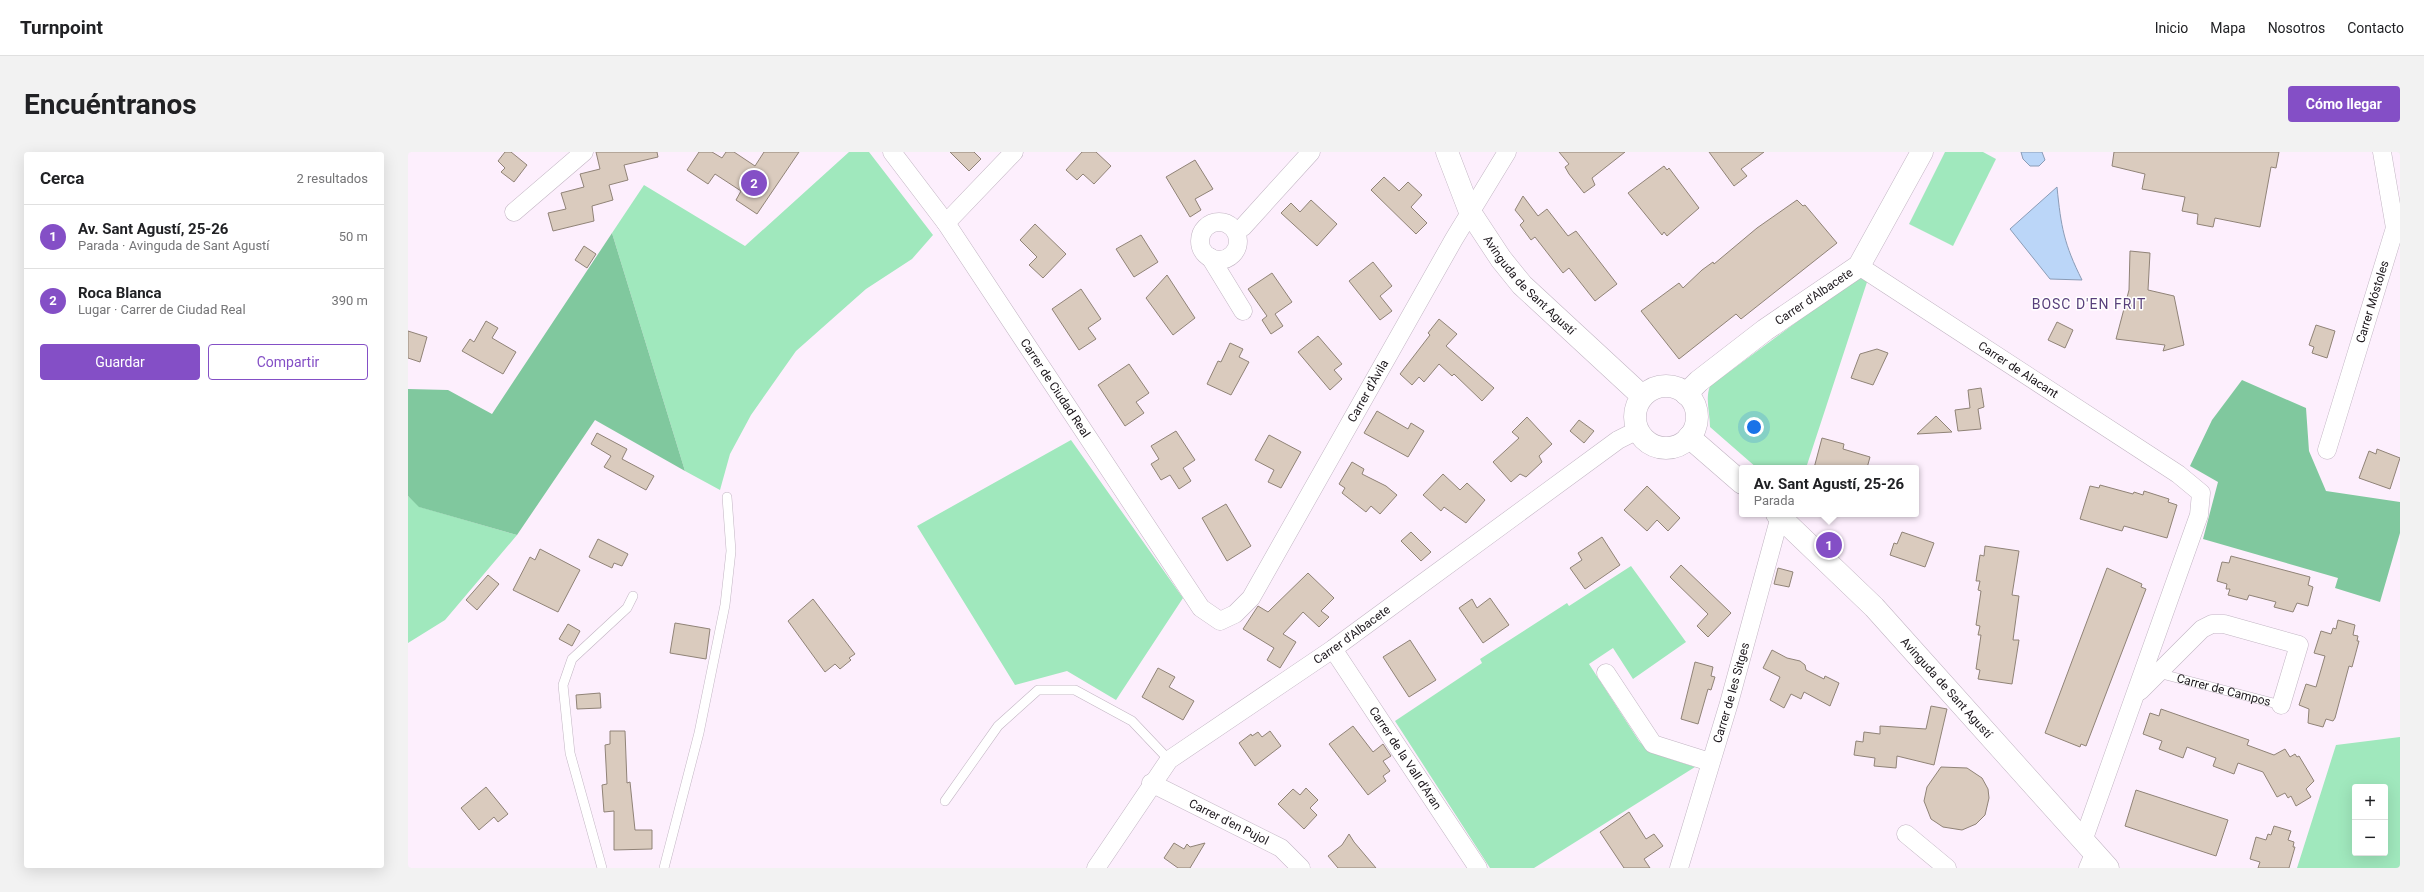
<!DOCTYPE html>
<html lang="es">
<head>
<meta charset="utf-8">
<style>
  body { margin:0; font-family:Roboto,sans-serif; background:#f2f2f2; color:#202124 }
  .controls { position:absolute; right:12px; bottom:12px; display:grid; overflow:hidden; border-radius:4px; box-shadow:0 4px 16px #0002 }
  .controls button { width:36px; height:36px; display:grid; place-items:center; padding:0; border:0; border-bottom:1px solid #e0e0e0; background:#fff; color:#202124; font:20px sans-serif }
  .you { position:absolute; left:1346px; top:275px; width:14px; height:14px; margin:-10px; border:3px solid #fff; border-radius:50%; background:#1a73e8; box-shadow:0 0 0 6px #1a73e833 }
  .badge { display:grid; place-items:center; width:26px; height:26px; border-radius:50%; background:#844fc6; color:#fff; font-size:13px; font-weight:700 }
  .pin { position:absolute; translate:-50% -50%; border:2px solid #fff; box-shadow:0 1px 4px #0006 }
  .popup { position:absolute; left:1331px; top:313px; width:180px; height:52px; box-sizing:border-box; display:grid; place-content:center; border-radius:4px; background:#fff; filter:drop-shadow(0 1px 3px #0005); font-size:13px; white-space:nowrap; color:#757577 }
  .popup b { font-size:15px; color:#202124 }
  .popup::after { content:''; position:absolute; left:50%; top:100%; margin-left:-8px; border:8px solid transparent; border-top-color:#fff }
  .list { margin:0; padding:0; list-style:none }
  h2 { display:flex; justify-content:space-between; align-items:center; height:52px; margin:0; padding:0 16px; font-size:17px }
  h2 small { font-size:13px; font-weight:400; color:#757577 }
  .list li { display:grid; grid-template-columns:26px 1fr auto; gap:12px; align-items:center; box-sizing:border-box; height:64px; padding:0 16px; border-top:1px solid #e0e0e0 }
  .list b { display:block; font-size:15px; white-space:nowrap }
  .list p { margin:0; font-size:13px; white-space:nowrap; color:#757577 }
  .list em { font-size:13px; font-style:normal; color:#757577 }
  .actions { display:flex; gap:8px; padding:12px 16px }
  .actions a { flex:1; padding:9px 0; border:1px solid #844fc6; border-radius:4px; text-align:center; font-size:14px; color:#844fc6 }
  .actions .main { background:#844fc6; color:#fff }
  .map { position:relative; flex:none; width:1992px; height:716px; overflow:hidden; border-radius:4px }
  header { display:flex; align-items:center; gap:24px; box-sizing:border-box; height:56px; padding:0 20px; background:#fff; border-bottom:1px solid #e0e0e0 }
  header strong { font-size:19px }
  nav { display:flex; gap:22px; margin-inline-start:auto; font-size:14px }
  .intro { display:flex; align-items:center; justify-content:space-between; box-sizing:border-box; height:96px; padding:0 24px }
  h1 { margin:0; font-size:28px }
  .button { padding:10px 18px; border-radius:4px; background:#844fc6; color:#fff; font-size:14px; font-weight:700 }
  main { display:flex; gap:24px; padding:0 24px }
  aside { flex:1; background:#fff; border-radius:4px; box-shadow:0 4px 16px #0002 }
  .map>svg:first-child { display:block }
  .green { fill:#a0e8bd; fill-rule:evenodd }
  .forest { fill:#80c89e }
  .water { fill:#bbd6f8; stroke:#8b9cb6 }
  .building { fill:#dacbbe; stroke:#908377 }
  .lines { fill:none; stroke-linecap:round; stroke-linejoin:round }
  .lane-casing { stroke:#c2b5c3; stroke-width:10 }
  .street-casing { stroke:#c2b5c3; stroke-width:19 }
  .secondary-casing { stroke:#c2b5c3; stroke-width:23 }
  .lane { stroke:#fff; stroke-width:9 }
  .street { stroke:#fff; stroke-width:18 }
  .secondary { stroke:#fff; stroke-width:22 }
  .labels { text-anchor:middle; stroke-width:3; stroke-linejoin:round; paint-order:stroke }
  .street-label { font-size:12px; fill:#1b161b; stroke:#fff }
  .quarter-label { font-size:14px; letter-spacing:1px; fill:#583f7b; stroke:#fff }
</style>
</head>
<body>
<header>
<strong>Turnpoint</strong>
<nav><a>Inicio</a><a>Mapa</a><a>Nosotros</a><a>Contacto</a></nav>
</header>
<div class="intro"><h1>Encuéntranos</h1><a class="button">Cómo llegar</a></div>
<main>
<aside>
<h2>Cerca<small>2 resultados</small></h2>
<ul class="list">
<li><span class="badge">1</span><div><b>Av. Sant Agustí, 25-26</b><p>Parada · Avinguda de Sant Agustí</p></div><em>50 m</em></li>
<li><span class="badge">2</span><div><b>Roca Blanca</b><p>Lugar · Carrer de Ciudad Real</p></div><em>390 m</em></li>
</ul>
<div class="actions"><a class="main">Guardar</a><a>Compartir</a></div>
</aside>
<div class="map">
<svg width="1992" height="716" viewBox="0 0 1992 716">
  <rect width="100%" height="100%" fill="#fdeffd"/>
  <g class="green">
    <path d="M 441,0 L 461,0 L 525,83 L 504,107 L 458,137 L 388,199 L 343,263 L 322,302 L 312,338 L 277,319 L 204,81 L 236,33 L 337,94 Z"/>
    <path d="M 1537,0 L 1575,0 L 1588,7 L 1545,94 L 1501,72 Z"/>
    <path d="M 1451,124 L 1460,127 L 1398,316 L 1349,316 L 1302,275 C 1302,261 1297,247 1302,234 Z"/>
    <path d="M 663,288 L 775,446 L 708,548 L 659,519 L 607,533 L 509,374 Z"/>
    <path d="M 0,344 L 12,355 L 109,383 L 37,468 L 0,491 Z"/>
    <path d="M 1223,414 L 1278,490 L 1225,527 L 1205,496 L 1181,512 L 1231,589 L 1241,600 L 1287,615 L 1126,716 L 1082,716 L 987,569 L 1074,511 L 1072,507 L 1159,451 L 1161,454 Z"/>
    <path d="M 1992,585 L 1992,716 L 1889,716 L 1928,593 ZM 1947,635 L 1977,635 L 1977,701 L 1947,701 Z"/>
  </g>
  <g class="forest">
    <path d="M 204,81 L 277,319 L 187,268 L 109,383 L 11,355 L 0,344 L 0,237 L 40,238 L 84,262 Z"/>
    <path d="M 1834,228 L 1898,256 L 1901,299 L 1918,339 L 1992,350 L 1992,381 L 1972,450 L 1927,436 L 1930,426 L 1795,387 L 1810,330 L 1782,314 L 1804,268 Z"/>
  </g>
  <g class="water">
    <path d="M 1613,0 L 1634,0 L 1637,8 L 1631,14 L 1622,14 L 1615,7 Z"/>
    <path d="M 1649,35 C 1653,75 1656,92 1674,128 L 1642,127 L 1602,77 Z"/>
  </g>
  <g class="building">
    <path d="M 97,0 L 103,0 L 119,13 L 106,30 L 93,20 L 97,16 L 90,9 Z"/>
    <path d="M 188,0 L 249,0 L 250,5 L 216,13 L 220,28 L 201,33 L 205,48 L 184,54 L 186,69 L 145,79 L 140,61 L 158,57 L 153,41 L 176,35 L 172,22 L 192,17 Z"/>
    <path d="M 291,0 L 304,0 L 314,6 L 318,0 L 326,0 L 347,14 L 356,0 L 391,0 L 349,62 L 328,48 L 333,39 L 307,22 L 300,32 L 279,18 Z"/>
    <path d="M 542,0 L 566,0 L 573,7 L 561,19 Z"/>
    <path d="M 674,0 L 688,0 L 703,14 L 686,32 L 675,22 L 669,28 L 658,18 Z"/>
    <path d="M 1151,0 L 1217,0 L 1184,26 L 1187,33 L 1176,41 L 1161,22 L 1157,15 L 1161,12 Z"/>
    <path d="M 1301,0 L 1356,0 L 1333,17 L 1339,24 L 1326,34 Z"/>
    <path d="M 1706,0 L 1871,0 L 1868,16 L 1863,15 L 1852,75 L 1807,66 L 1805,75 L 1789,72 L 1790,62 L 1774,59 L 1777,45 L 1734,37 L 1737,22 L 1704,14 Z"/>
    <path d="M 787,8 L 805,37 L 787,47 L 793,58 L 782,65 L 758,25 Z"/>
    <path d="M 1256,14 L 1259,18 L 1261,16 L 1291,56 L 1259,84 L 1256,80 L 1254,83 L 1220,41 Z"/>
    <path d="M 976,25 L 991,39 L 1000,30 L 1014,43 L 1003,55 L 1019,71 L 1008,82 L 963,38 Z"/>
    <path d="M 1115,44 L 1130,64 L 1139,57 L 1160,84 L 1168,79 L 1209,132 L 1187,149 L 1161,116 L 1155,121 L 1127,85 L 1123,88 L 1112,73 L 1116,69 L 1107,58 Z"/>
    <path d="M 903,48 L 929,72 L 909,94 L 873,61 L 883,51 L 892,60 Z"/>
    <path d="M 1389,48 L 1395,54 L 1397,53 L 1429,91 L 1333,167 L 1328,162 L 1271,207 L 1233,159 L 1271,131 L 1275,136 L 1294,118 L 1305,110 L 1306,112 L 1349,76 Z"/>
    <path d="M 627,72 L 658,102 L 635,126 L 621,113 L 629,105 L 612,88 Z"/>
    <path d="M 733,83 L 750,110 L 726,125 L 708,97 Z"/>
    <path d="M 176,94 L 188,102 L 179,116 L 167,108 Z"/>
    <path d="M 1722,99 L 1742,101 L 1740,138 L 1766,144 L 1776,193 L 1755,199 L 1757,193 L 1708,187 L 1721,138 Z"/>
    <path d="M 965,110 L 984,134 L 972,144 L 984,159 L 972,168 L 941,129 Z"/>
    <path d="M 864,121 L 884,150 L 867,162 L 875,174 L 863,182 L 854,168 L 859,164 L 840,137 Z"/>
    <path d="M 759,123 L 787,166 L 765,183 L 738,146 Z"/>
    <path d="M 673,137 L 693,167 L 680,176 L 688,187 L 671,198 L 644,157 Z"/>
    <path d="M 1031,167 L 1049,182 L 1038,194 L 1086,236 L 1074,249 L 1046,222 L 1044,224 L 1031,212 L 1016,230 L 1011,225 L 1004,233 L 992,222 L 1022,183 L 1020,181 Z"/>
    <path d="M 78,169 L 90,176 L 84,186 L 108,200 L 95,222 L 54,199 L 62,187 L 66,190 Z"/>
    <path d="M 1649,170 L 1665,178 L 1657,196 L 1640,188 Z"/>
    <path d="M 1908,173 L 1927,179 L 1919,206 L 1904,201 L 1906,195 L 1901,193 Z"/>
    <path d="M 0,179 L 19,185 L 12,210 L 0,206 Z"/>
    <path d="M 910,184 L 934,212 L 926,218 L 934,227 L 922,238 L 890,200 Z"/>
    <path d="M 822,191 L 835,197 L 831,205 L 841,210 L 823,243 L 799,232 L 810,209 L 813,210 Z"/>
    <path d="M 1469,197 L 1480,201 L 1465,233 L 1443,226 L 1452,202 Z"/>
    <path d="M 721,212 L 741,241 L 728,250 L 736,261 L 717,274 L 690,233 Z"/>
    <path d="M 1573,236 L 1576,255 L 1570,257 L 1573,277 L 1550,279 L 1547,258 L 1562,256 L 1560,238 Z"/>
    <path d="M 969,259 L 1000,277 L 1003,271 L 1016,279 L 1000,305 L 956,281 Z"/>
    <path d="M 1528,264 L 1544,280 L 1509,282 Z"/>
    <path d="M 1119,265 L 1144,292 L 1131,304 L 1134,310 L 1118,325 L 1112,322 L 1103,330 L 1085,310 L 1111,286 L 1104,280 Z"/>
    <path d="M 1171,268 L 1186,279 L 1176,291 L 1162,279 Z"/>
    <path d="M 768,279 L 787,308 L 775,316 L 783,329 L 771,337 L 762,323 L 753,328 L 743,312 L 751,307 L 743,294 Z"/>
    <path d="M 189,281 L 219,297 L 214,307 L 246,324 L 238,338 L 196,315 L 203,304 L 183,292 Z"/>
    <path d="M 861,283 L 893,300 L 873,336 L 860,330 L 866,318 L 847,308 Z"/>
    <path d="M 1414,286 L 1436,292 L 1435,297 L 1462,305 L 1459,316 L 1406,316 Z"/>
    <path d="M 1969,297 L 1992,306 L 1982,337 L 1951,326 L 1961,299 L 1968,302 Z"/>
    <path d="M 944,310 L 956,317 L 954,322 L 978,334 L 989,343 L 972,362 L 963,354 L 958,360 L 934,341 L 937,336 L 931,332 Z"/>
    <path d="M 1035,322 L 1052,338 L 1059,331 L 1077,348 L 1058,371 L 1036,355 L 1033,359 L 1015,343 Z"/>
    <path d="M 1692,333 L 1725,342 L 1726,340 L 1735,343 L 1736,339 L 1761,347 L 1760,350 L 1769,353 L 1759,386 L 1716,374 L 1714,379 L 1672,367 L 1682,334 L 1691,336 Z"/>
    <path d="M 1239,334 L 1272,366 L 1260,379 L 1249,368 L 1239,379 L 1216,358 Z"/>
    <path d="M 818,352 L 843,394 L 819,409 L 794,366 Z"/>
    <path d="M 1003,380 L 1023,400 L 1013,409 L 993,389 Z"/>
    <path d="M 1494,380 L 1526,391 L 1517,415 L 1482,403 L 1486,391 L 1489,392 Z"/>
    <path d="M 1194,385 L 1212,413 L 1177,437 L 1162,416 L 1174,408 L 1170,401 Z"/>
    <path d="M 190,387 L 220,402 L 214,414 L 206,411 L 204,416 L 181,405 Z"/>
    <path d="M 1577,394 L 1611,399 L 1604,443 L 1611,444 L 1605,488 L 1611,488 L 1604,532 L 1570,527 L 1572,518 L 1568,517 L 1573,483 L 1570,483 L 1572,474 L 1568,473 L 1573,439 L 1570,438 L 1572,429 L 1568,429 L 1572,403 L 1576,404 Z"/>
    <path d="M 132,397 L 172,418 L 150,460 L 105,438 L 122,405 L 127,408 Z"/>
    <path d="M 1823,404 L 1902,425 L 1900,433 L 1905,435 L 1900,454 L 1889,451 L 1885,460 L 1866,455 L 1868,450 L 1841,443 L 1839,448 L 1820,443 L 1822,437 L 1818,437 L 1819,432 L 1809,429 L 1814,410 L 1821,411 Z"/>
    <path d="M 1273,413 L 1323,461 L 1300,485 L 1289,474 L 1300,462 L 1262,425 Z"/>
    <path d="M 1370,416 L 1385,420 L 1381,435 L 1366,432 Z"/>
    <path d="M 1699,416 L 1734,432 L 1733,435 L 1738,437 L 1678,594 L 1673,592 L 1672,595 L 1637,581 Z"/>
    <path d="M 900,421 L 926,446 L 913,459 L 921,465 L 911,475 L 895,460 L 875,482 L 888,490 L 872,516 L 859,508 L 866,496 L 835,477 L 850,454 L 860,460 Z"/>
    <path d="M 80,423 L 91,432 L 69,458 L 58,448 Z"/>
    <path d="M 1082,446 L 1101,473 L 1075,491 L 1051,456 L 1064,447 L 1069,456 Z"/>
    <path d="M 405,447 L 447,502 L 441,506 L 443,508 L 432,517 L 427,512 L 417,520 L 380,469 Z"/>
    <path d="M 1930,468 L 1947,473 L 1945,483 L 1950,484 L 1949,489 L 1951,489 L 1944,515 L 1941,514 L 1927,566 L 1925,569 L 1918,567 L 1915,575 L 1900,571 L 1901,557 L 1891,553 L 1898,532 L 1908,535 L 1917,504 L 1906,501 L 1913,479 L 1923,482 L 1925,476 L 1928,477 Z"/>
    <path d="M 267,471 L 302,477 L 298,507 L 262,501 Z"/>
    <path d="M 160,472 L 172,479 L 164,494 L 151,487 Z"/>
    <path d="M 1002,488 L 1028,528 L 1001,545 L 975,505 Z"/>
    <path d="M 1364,498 L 1379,506 L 1392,509 L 1397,513 L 1398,518 L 1416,527 L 1417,524 L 1431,531 L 1422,554 L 1396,540 L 1393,547 L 1383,542 L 1376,556 L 1362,548 L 1372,525 L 1355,516 Z"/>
    <path d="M 1287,510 L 1305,515 L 1303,524 L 1307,525 L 1303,538 L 1300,537 L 1290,572 L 1273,567 Z"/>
    <path d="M 750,516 L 767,525 L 761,535 L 786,549 L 775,568 L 734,545 Z"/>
    <path d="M 192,541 L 193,556 L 169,557 L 168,543 Z"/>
    <path d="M 1523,554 L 1539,557 L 1526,613 L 1489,604 L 1488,616 L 1466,614 L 1467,606 L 1446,603 L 1448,589 L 1455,590 L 1456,580 L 1472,582 L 1472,574 L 1518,577 Z"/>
    <path d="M 1753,557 L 1841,588 L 1839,593 L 1866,603 L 1877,597 L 1882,605 L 1887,602 L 1889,605 L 1891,604 L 1906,629 L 1898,637 L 1903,645 L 1888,654 L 1883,644 L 1880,646 L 1877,641 L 1869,645 L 1855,620 L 1830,611 L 1826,622 L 1805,614 L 1808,606 L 1779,595 L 1775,606 L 1751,597 L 1754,589 L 1735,582 L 1742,561 L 1751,564 Z"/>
    <path d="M 945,574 L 965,600 L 975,592 L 983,604 L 975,609 L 982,619 L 975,624 L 978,629 L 960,643 L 921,592 Z"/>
    <path d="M 202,579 L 217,579 L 219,631 L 222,630 L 227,678 L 244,678 L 244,697 L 206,698 L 206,659 L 196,660 L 194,633 L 199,632 L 197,593 L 202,592 Z"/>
    <path d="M 862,579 L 873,594 L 847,614 L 831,591 L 843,582 L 844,584 L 850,580 L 854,585 Z"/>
    <path d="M 1533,615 L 1559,616 L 1574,626 L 1580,637 L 1581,646 L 1577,663 L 1568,672 L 1554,678 L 1535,675 L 1523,667 L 1516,649 L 1519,635 Z"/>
    <path d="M 78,635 L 100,662 L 90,670 L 86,665 L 71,678 L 53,656 Z"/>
    <path d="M 898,636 L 910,648 L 902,656 L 909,663 L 896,677 L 870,652 L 885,637 L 892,643 Z"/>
    <path d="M 1728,638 L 1820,668 L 1808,704 L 1717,674 Z"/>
    <path d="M 1221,660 L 1238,687 L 1246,682 L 1255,694 L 1236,707 L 1242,716 L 1216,716 L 1192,680 Z"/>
    <path d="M 1866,674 L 1883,679 L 1880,688 L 1886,690 L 1885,695 L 1887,695 L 1881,716 L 1850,716 L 1852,710 L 1842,707 L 1848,685 L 1858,688 L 1860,682 L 1863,683 Z"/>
    <path d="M 941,682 L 946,690 L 968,716 L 930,716 L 920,704 L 934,693 Z"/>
    <path d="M 766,691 L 776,697 L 779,692 L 782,695 L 797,691 L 782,716 L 770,716 L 756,706 Z"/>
  </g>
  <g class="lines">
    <g class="lane-casing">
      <g id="lane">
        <path id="s1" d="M 1750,521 L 1873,553"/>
        <path d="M 537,649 L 590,574 L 630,538 L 667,538 L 724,569 L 761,608"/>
        <path d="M 194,716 L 162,601 L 155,533 L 164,507 L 219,456 L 225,444"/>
        <path d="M 256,716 L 291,581 L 317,453 L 323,399 L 319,345"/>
      </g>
    </g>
    <g class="street-casing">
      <g id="street">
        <path id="s2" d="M 484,0 L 538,71 L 793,456 L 812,469 L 827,462 L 843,446 L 1046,87 L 1099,0"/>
        <path d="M 106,60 L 176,0"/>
        <circle cx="811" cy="89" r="19"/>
        <path d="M 538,71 L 606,0"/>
        <path d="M 828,79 L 835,75 L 903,0"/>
        <path d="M 802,105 L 835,159"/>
        <path id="s3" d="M 1451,114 L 1770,322 L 1793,341 L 1791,363 L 1675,689"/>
        <path id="s4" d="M 1919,298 L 1987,76 L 1974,0"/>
        <path id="s5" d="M 925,497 L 1070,716"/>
        <path d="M 1198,521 L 1245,592 L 1302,610"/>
        <path d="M 1732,539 L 1794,477 L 1804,472 L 1816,472 L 1891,493 L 1873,553"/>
        <path id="s6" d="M 743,631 L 873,696 L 893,716"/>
        <path d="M 1498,682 L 1539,716"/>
        <path id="s7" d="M 688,716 L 761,608 L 925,497 L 1210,288 L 1230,278"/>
        <path id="s8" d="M 1271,716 L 1321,551 L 1372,364"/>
        <path d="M 1680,716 L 1686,702"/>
      </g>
    </g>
    <g class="secondary-casing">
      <g id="secondary">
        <path id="s9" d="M 1039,0 L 1062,60 L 1093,107 L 1114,133 L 1234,244"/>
        <circle cx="1258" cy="265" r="31"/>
        <path id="s10" d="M 1278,242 L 1291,229 L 1357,178 L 1451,114 L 1514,0"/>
        <path d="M 1281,285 L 1334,331"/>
        <path id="s11" d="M 1369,362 L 1466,455 L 1700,716"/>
      </g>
    </g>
    <use href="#lane" class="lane"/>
    <use href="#street" class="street"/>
    <use href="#secondary" class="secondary"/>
  </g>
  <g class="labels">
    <g class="street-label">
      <text dy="4" stroke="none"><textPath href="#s9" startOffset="159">Avinguda de Sant Agustí</textPath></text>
      <text dy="4" stroke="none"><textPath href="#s10" startOffset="161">Carrer d'Albacete</textPath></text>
      <text dy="4" stroke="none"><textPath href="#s4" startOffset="155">Carrer Móstoles</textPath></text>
      <text dy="4" stroke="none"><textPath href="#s3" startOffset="190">Carrer de Alacant</textPath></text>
      <text dy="4" stroke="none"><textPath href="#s2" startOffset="287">Carrer de Ciudad Real</textPath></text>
      <text dy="4" stroke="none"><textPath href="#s2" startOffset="851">Carrer d'Àvila</textPath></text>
      <text dy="4" stroke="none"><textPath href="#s7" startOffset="352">Carrer d'Albacete</textPath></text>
      <text dy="4" stroke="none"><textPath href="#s11" startOffset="243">Avinguda de Sant Agustí</textPath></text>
      <text dy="4" stroke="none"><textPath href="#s1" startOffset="68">Carrer de Campos</textPath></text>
      <text dy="4" stroke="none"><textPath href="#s8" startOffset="183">Carrer de les Sitges</textPath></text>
      <text dy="4" stroke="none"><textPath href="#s5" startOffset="131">Carrer de la Vall d'Aran</textPath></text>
      <text dy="4" stroke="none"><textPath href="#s6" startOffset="87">Carrer d'en Pujol</textPath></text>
    </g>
    <g class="quarter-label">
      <text x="1681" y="157">BOSC D'EN FRIT</text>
    </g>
  </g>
</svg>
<div class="controls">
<button>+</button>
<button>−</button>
</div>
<div class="you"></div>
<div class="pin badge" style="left:1421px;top:393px">1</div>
<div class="popup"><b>Av. Sant Agustí, 25-26</b>Parada</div>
<div class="pin badge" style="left:346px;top:31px">2</div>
</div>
</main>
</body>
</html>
